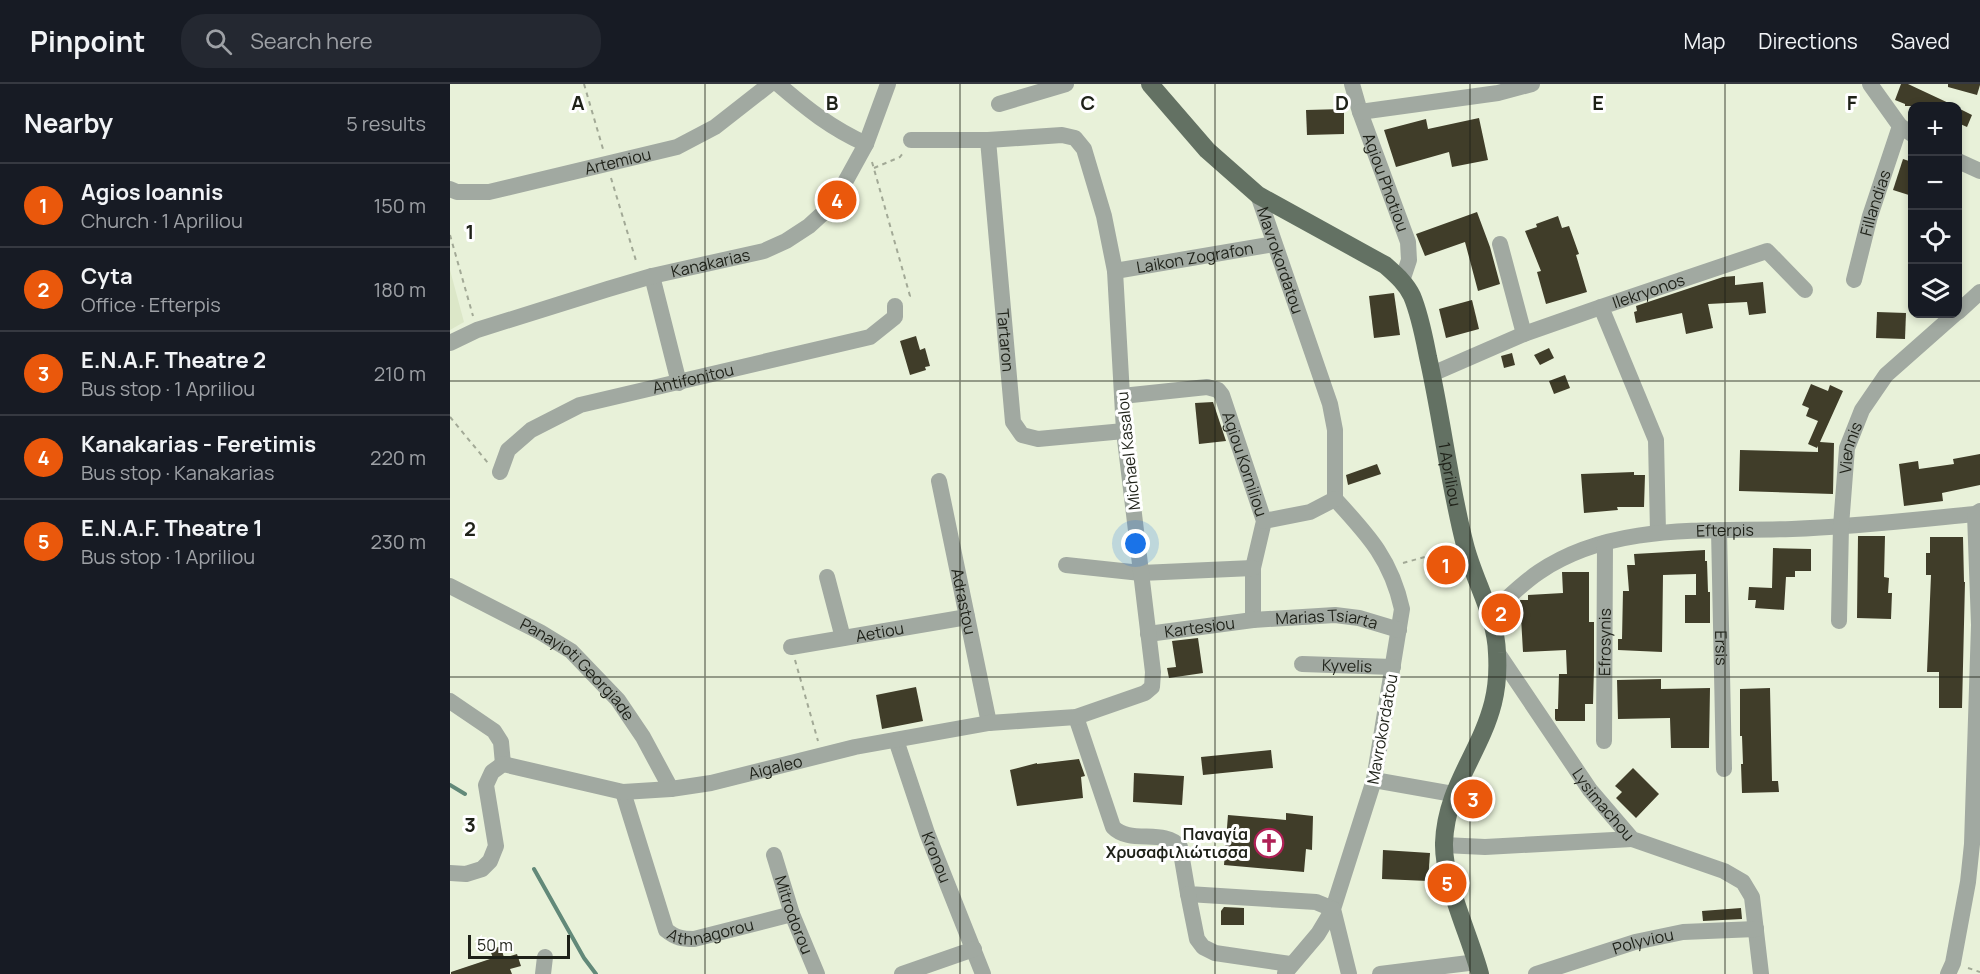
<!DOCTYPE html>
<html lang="en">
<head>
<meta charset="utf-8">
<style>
  body { margin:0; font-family:Manrope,sans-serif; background:#242831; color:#f1f3f6 }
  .controls { position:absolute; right:18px; top:18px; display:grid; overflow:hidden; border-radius:12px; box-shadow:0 3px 9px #0003 }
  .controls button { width:54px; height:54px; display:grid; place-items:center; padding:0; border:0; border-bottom:2px solid #363941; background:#171b24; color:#f1f3f6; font:30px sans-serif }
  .scale { position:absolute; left:18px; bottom:15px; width:102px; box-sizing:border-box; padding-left:6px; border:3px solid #1e2118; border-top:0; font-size:16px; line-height:21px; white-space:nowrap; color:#1e2118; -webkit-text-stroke:4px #fff; paint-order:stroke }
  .you { position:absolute; left:686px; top:460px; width:21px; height:21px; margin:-15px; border:4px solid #fff; border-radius:50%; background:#1a73e8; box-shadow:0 0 0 9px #1a73e833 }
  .badge { display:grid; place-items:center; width:39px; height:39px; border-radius:50%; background:#ea580c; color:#fff; font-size:20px; font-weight:700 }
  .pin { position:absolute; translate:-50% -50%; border:3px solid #fff; box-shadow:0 2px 6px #0006 }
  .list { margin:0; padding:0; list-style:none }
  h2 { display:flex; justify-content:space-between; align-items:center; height:78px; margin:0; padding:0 24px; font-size:26px }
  h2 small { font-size:20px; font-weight:400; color:#9ea1a6 }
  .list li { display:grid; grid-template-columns:39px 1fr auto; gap:18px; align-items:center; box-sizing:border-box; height:84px; padding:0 24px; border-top:2px solid #363941 }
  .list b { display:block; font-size:22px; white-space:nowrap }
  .list p { margin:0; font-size:20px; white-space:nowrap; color:#9ea1a6 }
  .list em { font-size:20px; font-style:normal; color:#9ea1a6 }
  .icon { flex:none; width:33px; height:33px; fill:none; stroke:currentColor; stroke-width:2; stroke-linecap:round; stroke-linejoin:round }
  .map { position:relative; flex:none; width:1530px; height:890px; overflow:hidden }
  header { display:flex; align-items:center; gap:36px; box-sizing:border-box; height:84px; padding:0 30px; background:#171b24; border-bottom:2px solid #363941 }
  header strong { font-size:28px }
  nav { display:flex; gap:33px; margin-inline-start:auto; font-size:21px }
  .search { width:420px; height:54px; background:#242831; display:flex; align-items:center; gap:15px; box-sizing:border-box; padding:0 21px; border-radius:24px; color:#9ea1a6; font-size:22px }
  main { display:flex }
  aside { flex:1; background:#171b24 }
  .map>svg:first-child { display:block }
  .built { fill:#dce7c8 }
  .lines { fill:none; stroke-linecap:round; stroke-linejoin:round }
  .stream { stroke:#628979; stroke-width:4 }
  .building { fill:#403d29 }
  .path { stroke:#a2a996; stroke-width:2; stroke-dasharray:4.5 4.5; stroke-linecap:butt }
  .minor { stroke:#a1a9a1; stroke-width:16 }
  .major { stroke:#637163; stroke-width:18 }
  .grid { fill:none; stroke:#1e2118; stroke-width:1.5; stroke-opacity:0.55 }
  .labels { text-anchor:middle; stroke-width:6; stroke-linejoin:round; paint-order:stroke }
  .street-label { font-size:16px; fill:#1e2118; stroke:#fff }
  .poi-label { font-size:16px; font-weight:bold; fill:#1e2118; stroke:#fff; text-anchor:end }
  .grid-label { font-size:20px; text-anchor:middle; font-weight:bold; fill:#1e2118; stroke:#fff; stroke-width:6; stroke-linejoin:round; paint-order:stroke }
</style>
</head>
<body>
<header>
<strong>Pinpoint</strong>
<div class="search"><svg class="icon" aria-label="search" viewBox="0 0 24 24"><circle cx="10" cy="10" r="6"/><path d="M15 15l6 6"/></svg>Search here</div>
<nav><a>Map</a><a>Directions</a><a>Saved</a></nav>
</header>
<main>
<aside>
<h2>Nearby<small>5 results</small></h2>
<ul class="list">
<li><span class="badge">1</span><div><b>Agios Ioannis</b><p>Church · 1 Apriliou</p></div><em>150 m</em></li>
<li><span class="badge">2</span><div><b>Cyta</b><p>Office · Efterpis</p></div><em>180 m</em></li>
<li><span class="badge">3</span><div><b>E.N.A.F. Theatre 2</b><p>Bus stop · 1 Apriliou</p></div><em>210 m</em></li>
<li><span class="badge">4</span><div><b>Kanakarias - Feretimis</b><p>Bus stop · Kanakarias</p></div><em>220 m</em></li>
<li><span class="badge">5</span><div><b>E.N.A.F. Theatre 1</b><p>Bus stop · 1 Apriliou</p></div><em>230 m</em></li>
</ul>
</aside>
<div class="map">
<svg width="1530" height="890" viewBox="0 0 1530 890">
  <rect width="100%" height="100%" fill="#e8f1d9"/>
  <path class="built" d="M 0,186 L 14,238 L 0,246 Z"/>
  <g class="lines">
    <g class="stream">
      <path d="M 0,701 L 15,710"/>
      <path d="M 84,785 L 134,874 L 146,890"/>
    </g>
  </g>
  <g class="building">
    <path d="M 1451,0 L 1458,0 L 1505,22 L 1455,22 L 1455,20 L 1445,16 Z"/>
    <path d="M 1498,0 L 1530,0 L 1530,1 L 1527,11 L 1498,3 Z"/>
    <path d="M 1508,24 L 1522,31 L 1517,43 L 1508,39 Z"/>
    <path d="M 894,25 L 894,50 L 857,51 L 856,26 Z"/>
    <path d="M 1029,34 L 1038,76 L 1002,83 L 999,68 L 946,83 L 934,46 L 976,35 L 978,45 Z"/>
    <path d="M 1453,75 L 1462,78 L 1462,112 L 1443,106 Z"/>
    <path d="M 1027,128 L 1040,163 L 1050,200 L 1028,207 L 1015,158 L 975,172 L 966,150 Z"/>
    <path d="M 1108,132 L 1112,144 L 1119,142 L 1129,170 L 1126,171 L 1137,208 L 1096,220 L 1087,188 L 1091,187 L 1075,147 L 1087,143 L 1086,140 Z"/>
    <path d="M 1285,192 L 1285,201 L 1313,198 L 1316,229 L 1299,231 L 1297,218 L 1258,220 L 1263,244 L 1236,250 L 1232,229 L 1186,239 L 1184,228 L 1187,227 L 1186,222 L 1273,193 Z"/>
    <path d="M 944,209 L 950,251 L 924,254 L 919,212 Z"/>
    <path d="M 1022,216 L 1029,245 L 996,254 L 989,225 Z"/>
    <path d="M 1427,228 L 1456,229 L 1455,255 L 1426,254 Z"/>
    <path d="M 466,252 L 470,266 L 475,264 L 480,282 L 475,283 L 476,286 L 460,291 L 450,257 Z"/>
    <path d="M 1099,264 L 1104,274 L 1090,281 L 1084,271 Z"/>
    <path d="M 1062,269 L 1065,281 L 1054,284 L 1051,272 Z"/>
    <path d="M 1115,291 L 1120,304 L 1104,310 L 1099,297 Z"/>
    <path d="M 1361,300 L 1378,307 L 1380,301 L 1393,307 L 1370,358 L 1384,359 L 1383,410 L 1289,407 L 1290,366 L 1368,368 L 1368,362 L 1367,364 L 1358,360 L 1368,337 L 1356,332 L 1359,324 L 1352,321 Z"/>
    <path d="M 763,318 L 776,357 L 749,360 L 745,319 Z"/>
    <path d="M 1530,370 L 1530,401 L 1492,409 L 1493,417 L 1454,422 L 1449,380 L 1468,377 L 1469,385 L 1504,380 L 1503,375 Z"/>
    <path d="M 927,380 L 931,390 L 898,401 L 896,391 Z"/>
    <path d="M 1184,388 L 1184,391 L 1195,391 L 1194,423 L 1167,423 L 1168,426 L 1134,429 L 1131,390 Z"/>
    <path d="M 1408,452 L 1435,452 L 1434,493 L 1439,494 L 1438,509 L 1442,509 L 1441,535 L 1407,534 Z"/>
    <path d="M 1480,453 L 1513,453 L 1514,498 L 1515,498 L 1512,624 L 1489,624 L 1489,588 L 1477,588 L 1481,491 L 1476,491 L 1476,469 L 1480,469 Z"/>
    <path d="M 1323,464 L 1361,465 L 1361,487 L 1345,487 L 1345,493 L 1336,493 L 1334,526 L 1305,524 L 1306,516 L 1298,516 L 1299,503 L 1322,504 Z"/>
    <path d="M 1255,466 L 1255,477 L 1257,477 L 1258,508 L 1260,508 L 1260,539 L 1235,539 L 1235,511 L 1246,511 L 1246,490 L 1213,491 L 1212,568 L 1168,566 L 1168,555 L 1172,555 L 1173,507 L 1179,507 L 1177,481 L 1185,481 L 1184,470 Z"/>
    <path d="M 980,473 L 1007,473 L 1011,488 L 980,488 Z"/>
    <path d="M 1112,488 L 1139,488 L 1139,538 L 1144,538 L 1144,584 L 1143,620 L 1135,620 L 1135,637 L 1106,637 L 1105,635 L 1105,625 L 1108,625 L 1109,590 L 1117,590 L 1116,566 L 1073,568 L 1070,516 L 1078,516 L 1078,511 L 1113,509 Z"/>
    <path d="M 748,554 L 753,589 L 719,594 L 717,584 L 726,583 L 722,557 Z"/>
    <path d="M 1211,595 L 1211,605 L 1260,604 L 1259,664 L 1221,664 L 1220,634 L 1168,635 L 1167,596 Z"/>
    <path d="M 466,603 L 473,637 L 432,645 L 426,611 Z"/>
    <path d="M 1320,604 L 1322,697 L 1328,697 L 1329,708 L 1292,709 L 1291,680 L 1293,680 L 1292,652 L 1290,652 L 1290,605 Z"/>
    <path d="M 821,666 L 823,684 L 753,691 L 751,673 Z"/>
    <path d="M 629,675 L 635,692 L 631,693 L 633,714 L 567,722 L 560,686 L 587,679 L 587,680 Z"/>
    <path d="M 1183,684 L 1209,710 L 1186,734 L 1166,714 L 1172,708 L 1165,702 Z"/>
    <path d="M 684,689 L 734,692 L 732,721 L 683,718 Z"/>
    <path d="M 836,729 L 863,732 L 862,766 L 856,765 L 854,788 L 774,781 L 778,731 L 836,736 Z"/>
    <path d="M 933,766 L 980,769 L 978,797 L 932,795 Z"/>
    <path d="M 774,823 L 794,824 L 794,841 L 771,841 L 771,827 Z"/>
    <path d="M 1291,824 L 1292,835 L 1253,837 L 1252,827 Z"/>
    <path d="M 51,862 L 54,874 L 67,870 L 71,882 L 60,885 L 62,890 L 1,890 L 1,888 L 43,874 L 40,866 Z"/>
  </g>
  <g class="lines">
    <g class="path">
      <path d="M 134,0 L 153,65"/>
      <path d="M 422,78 L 460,212 L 457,213"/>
      <path d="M 424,84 L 450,73 L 453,69"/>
      <path d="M 161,94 L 187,180"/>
      <path d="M 0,151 L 23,232"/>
      <path d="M 0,333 L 38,379"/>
      <path d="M 953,479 L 1000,466"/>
      <path d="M 345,576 L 368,657"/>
      <path d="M 1518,884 L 1530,888"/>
    </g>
    <g class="minor">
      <path d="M 328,0 C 357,25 381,44 416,60"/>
      <path id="s1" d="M 902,0 L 910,28 L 958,158 L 959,176 L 952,197"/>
      <path d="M 1420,0 L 1450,42 L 1462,50"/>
      <path d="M 549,20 L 616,0"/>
      <path d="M 910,28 L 1048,9 L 1082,0"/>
      <path id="s2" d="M 538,56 L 563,338 L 572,351 L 588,355 L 674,347"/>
      <path d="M 1508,77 L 1530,87"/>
      <path id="s3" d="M 0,105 L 7,108 L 39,108 L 227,63 L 265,43 L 320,0"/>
      <path id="s4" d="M 808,111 L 880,320 L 885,346 L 885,415 C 918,451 941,475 952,525 L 924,696 L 883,825 L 899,890"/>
      <path id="s5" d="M 665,187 L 824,160"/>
      <path d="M 202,192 L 229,299"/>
      <path id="s6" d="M 1404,196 L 1420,132 L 1450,42"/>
      <path d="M 1508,228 L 1530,208"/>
      <path d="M 1074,250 L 1151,223"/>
      <path id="s7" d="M 0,259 L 27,246 L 158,205 L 202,192 L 314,167 L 336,157 L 359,142 L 383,120 L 416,60 L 438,0"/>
      <path d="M 982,290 L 1074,250 L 1050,160"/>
      <path id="s8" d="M 672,312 L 757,303 L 768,306 L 772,311 L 814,437 L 803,484 L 803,536"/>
      <path id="s9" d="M 50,388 L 58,366 L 81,346 L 130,321 L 420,253 L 445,233 L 445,222"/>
      <path id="s10" d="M 489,397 L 539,639"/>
      <path d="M 814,437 L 860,428 L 885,415"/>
      <path id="s11" d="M 1269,446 L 1274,685"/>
      <path id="s12" d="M 1208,448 L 1206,356 L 1151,223 L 1317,167 L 1355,206"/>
      <path d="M 616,481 L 691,489 L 803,484"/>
      <path d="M 377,493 L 393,554"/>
      <path id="s13" d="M 0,502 L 90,548 L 121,567 L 168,616 L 193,653 L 221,705"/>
      <path id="s14" d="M 1040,530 C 1056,516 1071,500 1089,488 C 1163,438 1257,448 1342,445 C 1403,443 1464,436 1525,430 L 1530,427"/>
      <path id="s15" d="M 1389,537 L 1391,442 L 1397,364 L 1412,326 L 1436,291 L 1505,230"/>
      <path id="s16" d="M 698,550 L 803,536 L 885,531 L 909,534 L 949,546"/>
      <path id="s17" d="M 341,563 L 517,533"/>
      <path id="s18" d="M 1047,568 L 1140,706 L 1182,755 L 1274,787 L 1293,798 L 1302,813 L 1311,890"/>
      <path id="s19" d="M 852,580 L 943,583"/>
      <path d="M 0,617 L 44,647 L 51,658 L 53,680"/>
      <path d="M 626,633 L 663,743 C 680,761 714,744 730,763 L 738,810 L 866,818 L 883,825"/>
      <path id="s20" d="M 446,656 L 477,749 L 533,890"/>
      <path id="s21" d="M 1154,657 L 1155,459"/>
      <path d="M 924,696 L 1003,710"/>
      <path id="s22" d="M 173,708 L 216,846 C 226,854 232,855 244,855 L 342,830"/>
      <path d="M 994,761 L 1035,763 L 1182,755"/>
      <path id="s23" d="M 324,771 L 342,830 L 367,890"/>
      <path id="s24" d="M 0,789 L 16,790 L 32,785 L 40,777 L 46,762 L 36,701 L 42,688 L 53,680 L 173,708 L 221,705 L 261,699 L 405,663 L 539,639 L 626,633 L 695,609 L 702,603 L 703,588 L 674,347 L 665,187 L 654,132 L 634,65 L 625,54 L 612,51 L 538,56 L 461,56"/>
      <path d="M 738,810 L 747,855 L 753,863 L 765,869 L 840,880"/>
      <path d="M 835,889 L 868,850 L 883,825"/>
      <path d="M 93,890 L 95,873"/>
      <path d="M 452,890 L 524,865"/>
      <path d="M 930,890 L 1027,878"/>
      <path id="s25" d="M 1086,890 L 1185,858 L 1233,848 L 1306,845"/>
      <path d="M 1498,890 L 1503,879 L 1518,798 L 1522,760 L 1529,541 L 1525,430"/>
    </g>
    <path class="major" id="s26" d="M 700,0 L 757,66 L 808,111 L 935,181 C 945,190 956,199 962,212 C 970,231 974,253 978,273 C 992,335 999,399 1015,461 C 1024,497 1046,531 1047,569 C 1048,585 1047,603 1043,619 C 1030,670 996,703 994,759 C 993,797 1020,852 1030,890"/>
  </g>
  <path class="grid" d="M 255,0 L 255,890M 510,0 L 510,890M 765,0 L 765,890M 1020,0 L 1020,890M 1275,0 L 1275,890M 0,297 L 1530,297M 0,593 L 1530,593"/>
  <defs>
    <g id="church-ring" transform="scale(1.5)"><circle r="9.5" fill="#fff" stroke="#af2056" stroke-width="1.5"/><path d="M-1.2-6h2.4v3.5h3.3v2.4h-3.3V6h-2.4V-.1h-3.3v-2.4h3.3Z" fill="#af2056"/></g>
  </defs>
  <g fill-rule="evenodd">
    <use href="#church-ring" x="819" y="759"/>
  </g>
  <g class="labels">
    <g class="street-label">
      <text dy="6" stroke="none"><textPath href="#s3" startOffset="172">Artemiou</textPath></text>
      <text dy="6" stroke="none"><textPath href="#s1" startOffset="104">Agiou Photiou</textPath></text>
      <text dy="6" stroke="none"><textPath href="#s6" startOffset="80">Fillandias</textPath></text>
      <text dy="6" stroke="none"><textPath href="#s5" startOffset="81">Laikon Zografon</textPath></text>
      <text dy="6" stroke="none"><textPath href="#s4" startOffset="69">Mavrokordatou</textPath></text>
      <text dy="6" stroke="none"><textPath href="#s7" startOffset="273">Kanakarias</textPath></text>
      <text dy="6" stroke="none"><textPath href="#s12" startOffset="286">Ilekryonos</textPath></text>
      <text dy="6" stroke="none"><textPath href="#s2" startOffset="201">Tartaron</textPath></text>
      <text dy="6" stroke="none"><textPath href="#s9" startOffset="225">Antifonitou</textPath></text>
      <text dy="6" stroke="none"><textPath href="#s15" startOffset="174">Viennis</textPath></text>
      <text transform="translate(678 367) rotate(-96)" y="6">Michael Kasalou</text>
      <text dy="6" stroke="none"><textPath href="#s8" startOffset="176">Agiou Korniliou</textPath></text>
      <text dy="6" stroke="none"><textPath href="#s26" startOffset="524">1 Apriliou</textPath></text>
      <text dy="6" stroke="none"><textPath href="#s14" startOffset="258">Efterpis</textPath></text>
      <text dy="6" stroke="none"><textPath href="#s10" startOffset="123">Adrastou</textPath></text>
      <text dy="6" stroke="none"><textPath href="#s16" startOffset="180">Marias Tsiarta</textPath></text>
      <text dy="6" stroke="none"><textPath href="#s16" startOffset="52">Kartesiou</textPath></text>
      <text dy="6" stroke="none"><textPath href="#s17" startOffset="90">Aetiou</textPath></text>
      <text dy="6" stroke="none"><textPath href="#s21" startOffset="99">Efrosynis</textPath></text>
      <text dy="6" stroke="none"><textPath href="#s11" startOffset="118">Ersis</textPath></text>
      <text dy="6" stroke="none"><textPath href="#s19" startOffset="45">Kyvelis</textPath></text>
      <text dy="6" stroke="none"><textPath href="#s13" startOffset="154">Panayioti Georgiade</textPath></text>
      <text transform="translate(932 645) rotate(-80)" y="6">Mavrokordatou</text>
      <text dy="6" stroke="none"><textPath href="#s24" startOffset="428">Aigaleo</textPath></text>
      <text dy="6" stroke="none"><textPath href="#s18" startOffset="186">Lysimachou</textPath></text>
      <text dy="6" stroke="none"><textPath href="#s20" startOffset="124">Kronou</textPath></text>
      <text dy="6" stroke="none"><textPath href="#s23" startOffset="63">Mitrodorou</textPath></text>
      <text dy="6" stroke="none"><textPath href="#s22" startOffset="192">Athnagorou</textPath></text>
      <text dy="6" stroke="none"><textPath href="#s25" startOffset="112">Polyviou</textPath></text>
    </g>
    <g class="poi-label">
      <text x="798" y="756">Παναγία<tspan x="798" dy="18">Χρυσαφιλιώτισσα</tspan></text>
    </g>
  </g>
  <g class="grid-label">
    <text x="128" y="26">A</text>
    <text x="382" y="26">B</text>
    <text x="638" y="26">C</text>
    <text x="892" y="26">D</text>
    <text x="1148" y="26">E</text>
    <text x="1402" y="26">F</text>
    <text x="20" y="155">1</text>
    <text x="20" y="452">2</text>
    <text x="20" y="748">3</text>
  </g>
</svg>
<div class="controls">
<button>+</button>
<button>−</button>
<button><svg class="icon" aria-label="locate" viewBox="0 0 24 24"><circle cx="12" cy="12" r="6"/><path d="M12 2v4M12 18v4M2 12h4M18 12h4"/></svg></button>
<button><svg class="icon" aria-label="layers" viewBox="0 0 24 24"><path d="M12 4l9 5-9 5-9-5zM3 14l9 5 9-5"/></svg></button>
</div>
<div class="scale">50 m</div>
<div class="you"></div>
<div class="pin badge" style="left:996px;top:481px">1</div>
<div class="pin badge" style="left:1051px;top:529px">2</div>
<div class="pin badge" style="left:1023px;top:715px">3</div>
<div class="pin badge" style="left:387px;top:116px">4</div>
<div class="pin badge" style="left:997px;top:799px">5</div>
</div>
</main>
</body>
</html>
